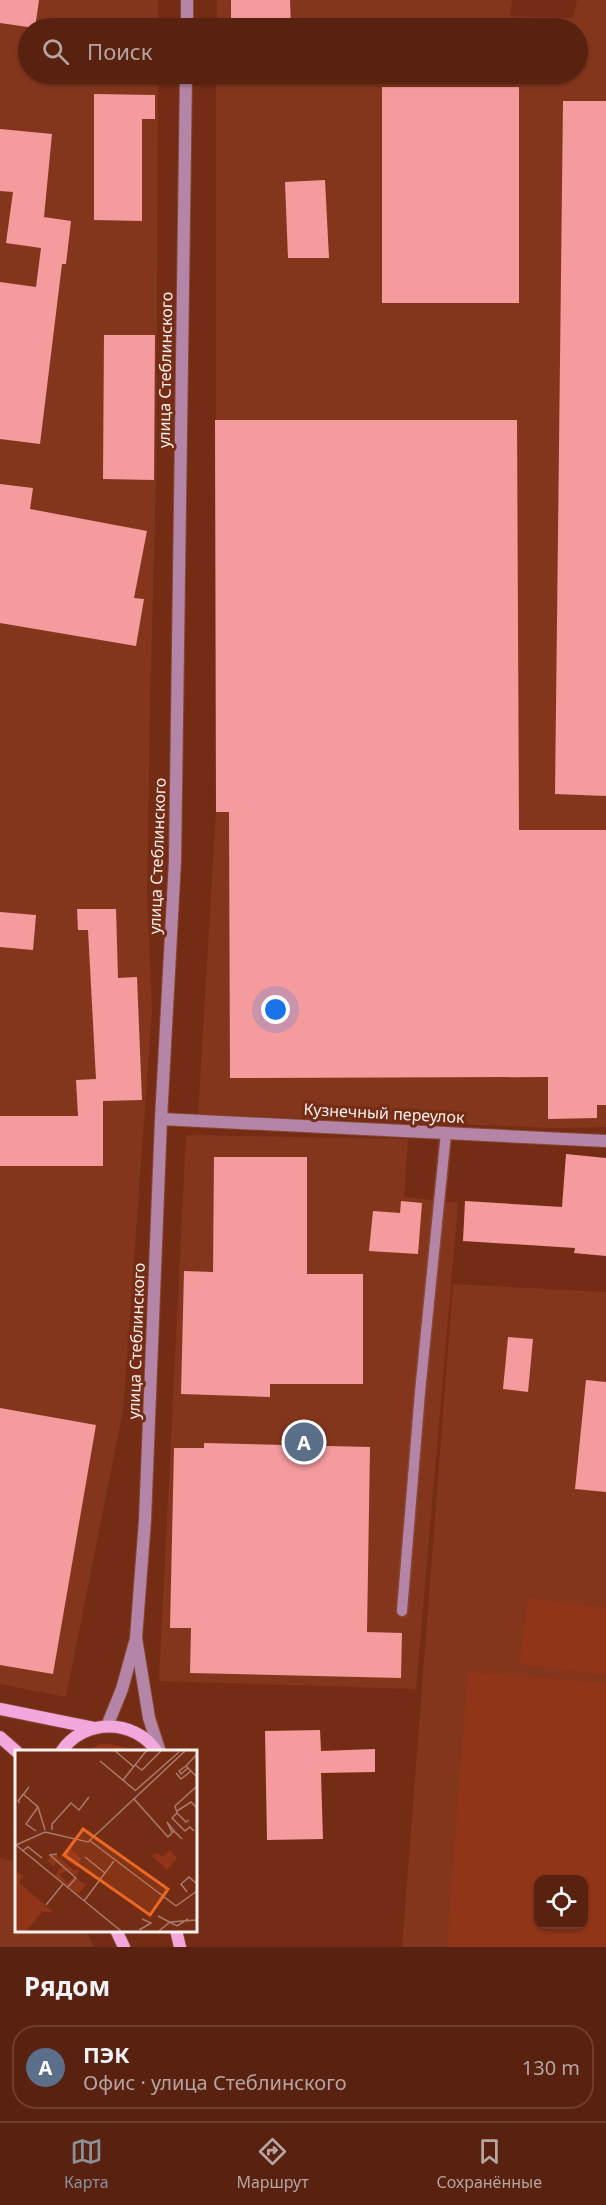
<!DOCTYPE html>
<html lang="ru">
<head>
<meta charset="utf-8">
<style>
  body { margin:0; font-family:"Noto Sans",sans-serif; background:#612e1e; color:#f1f3f6 }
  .controls { position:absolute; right:18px; bottom:18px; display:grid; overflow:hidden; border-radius:12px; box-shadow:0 2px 4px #0004 }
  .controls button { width:54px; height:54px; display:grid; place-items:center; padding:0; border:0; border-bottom:2px solid #6d3e30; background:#582110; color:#f1f3f6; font:30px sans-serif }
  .you { position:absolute; left:276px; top:1010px; width:21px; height:21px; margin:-15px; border:4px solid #fff; border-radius:50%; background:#1a73e8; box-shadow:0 0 0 9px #1a73e833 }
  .badge { display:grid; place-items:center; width:39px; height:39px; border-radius:50%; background:#8c9099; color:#fff; font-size:20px; font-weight:700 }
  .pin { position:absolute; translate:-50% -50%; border:3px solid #fff; box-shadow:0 2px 6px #0006 }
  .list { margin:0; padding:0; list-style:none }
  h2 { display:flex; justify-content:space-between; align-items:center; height:78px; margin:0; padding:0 24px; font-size:26px }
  h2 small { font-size:20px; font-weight:400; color:#b7a39f }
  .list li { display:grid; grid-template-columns:39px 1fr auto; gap:18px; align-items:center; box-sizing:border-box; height:84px; margin:0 12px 12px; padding:0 12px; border:2px solid #6d3e30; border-radius:24px }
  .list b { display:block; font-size:22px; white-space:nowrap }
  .list p { margin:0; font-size:20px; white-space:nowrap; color:#b7a39f }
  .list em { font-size:20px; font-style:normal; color:#b7a39f }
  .icon { flex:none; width:33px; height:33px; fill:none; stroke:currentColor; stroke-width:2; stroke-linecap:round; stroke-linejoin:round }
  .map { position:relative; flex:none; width:606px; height:1947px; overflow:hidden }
  .search { position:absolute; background:#582110; box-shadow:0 2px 4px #0004; left:18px; right:18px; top:18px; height:66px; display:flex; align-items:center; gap:15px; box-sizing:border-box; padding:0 21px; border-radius:33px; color:#b7a39f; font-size:22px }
  .sheet { height:174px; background:#582110 }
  nav { display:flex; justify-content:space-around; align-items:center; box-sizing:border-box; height:84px; border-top:2px solid #6d3e30; background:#582110; font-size:16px; color:#b7a39f }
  nav a { display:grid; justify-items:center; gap:3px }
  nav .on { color:#8c9099 }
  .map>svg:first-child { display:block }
  .built { fill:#84361d; fill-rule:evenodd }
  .green { fill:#903518; fill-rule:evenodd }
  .building { fill:#f59b9e }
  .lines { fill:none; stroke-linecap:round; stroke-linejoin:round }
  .service-casing { stroke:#884733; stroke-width:13 }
  .minor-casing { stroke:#884733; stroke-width:14 }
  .secondary-casing { stroke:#884733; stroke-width:14 }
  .service { stroke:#b585a7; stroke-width:10 }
  .minor { stroke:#b585a7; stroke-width:12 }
  .secondary { stroke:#f2a7dd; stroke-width:12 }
  .labels { text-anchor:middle; stroke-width:6; stroke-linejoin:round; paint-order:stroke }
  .street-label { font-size:16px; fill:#faf0ee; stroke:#752c15 }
  .inset-road { fill:none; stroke:#aa7a6c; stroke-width:1.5 }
  .view { fill:#ea6823; fill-opacity:0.15; stroke:#ea6823; stroke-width:3 }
  .inset-edge { fill:none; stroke:#faf0ee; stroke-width:3 }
</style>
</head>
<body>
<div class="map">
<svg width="606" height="1947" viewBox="0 0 606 1947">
  <rect width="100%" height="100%" fill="#752c15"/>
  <g class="built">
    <path d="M 0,0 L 158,0 L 158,28 L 28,28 L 28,74 L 158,74 L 156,478 L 150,704 L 147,891 L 152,1011 L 123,1410 L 66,1697 L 0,1684 Z"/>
    <path d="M 217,0 L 512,0 L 510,16 L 573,18 L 577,0 L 606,0 L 606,1127 L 554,1128 L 198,1114 L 216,812 L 216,74 L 578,74 L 578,28 L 217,28 Z"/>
    <path d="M 186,1135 L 408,1139 L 404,1197 L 458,1203 L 416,1689 L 159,1681 Z"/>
    <path d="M 453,1284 L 606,1292 L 606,1947 L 402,1947 ZM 538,1880 L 584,1880 L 584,1924 L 538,1924 Z"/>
    <path d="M 0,1858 L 16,1862 L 16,1930 L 86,1931 L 94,1947 L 0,1947 Z"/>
  </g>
  <g class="green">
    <path d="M 528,1598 L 606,1608 L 606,1675 L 520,1664 Z"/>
    <path d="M 468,1672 L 606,1683 L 606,1947 L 447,1947 ZM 538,1880 L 584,1880 L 584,1924 L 538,1924 Z"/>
    <path d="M 100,1744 C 113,1744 122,1745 132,1752 L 84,1752 Z"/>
  </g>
  <g class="building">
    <path d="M 0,0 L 39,0 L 35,28 L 0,23 Z"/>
    <path d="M 231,0 L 290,0 L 291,28 L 231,28 Z"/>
    <rect x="382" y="87" width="137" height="216"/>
    <path d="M 94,94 L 155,95 L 155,119 L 142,119 L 142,221 L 94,220 Z"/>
    <path d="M 563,101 L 606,101 L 606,796 L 555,794 Z"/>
    <path d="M 0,129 L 52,134 L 44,217 L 71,221 L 66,264 L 62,264 L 40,444 L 0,439 L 0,282 L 36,287 L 41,248 L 6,243 L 13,192 L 0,191 Z"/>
    <path d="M 325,180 L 329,258 L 288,258 L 285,182 Z"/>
    <path d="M 104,335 L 155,335 L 154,480 L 103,479 Z"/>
    <path d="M 215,420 L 517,420 L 519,830 L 606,830 L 606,1105 L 597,1105 L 597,1118 L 548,1119 L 548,1077 L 230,1078 L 229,812 L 216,812 Z"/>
    <path d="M 0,484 L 33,488 L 30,509 L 147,531 L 134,598 L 144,599 L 136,646 L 0,623 Z"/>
    <path d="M 77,909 L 116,909 L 118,978 L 137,977 L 142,1100 L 103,1101 L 103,1166 L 0,1166 L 0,1116 L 78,1116 L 76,1080 L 96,1079 L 88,930 L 78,930 Z"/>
    <path d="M 0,912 L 36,915 L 33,950 L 0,947 Z"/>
    <path d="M 566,1154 L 606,1158 L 606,1256 L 574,1253 L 575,1248 L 463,1241 L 465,1201 L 562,1207 Z"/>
    <path d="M 214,1157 L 307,1157 L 307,1274 L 363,1274 L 363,1384 L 270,1384 L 270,1397 L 181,1394 L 184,1271 L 213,1272 Z"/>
    <path d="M 401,1201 L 422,1203 L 418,1254 L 369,1251 L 373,1211 L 400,1213 Z"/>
    <path d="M 508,1337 L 533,1339 L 528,1392 L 503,1389 Z"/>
    <path d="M 586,1380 L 606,1382 L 606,1492 L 575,1489 Z"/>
    <path d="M 0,1408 L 96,1425 L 53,1674 L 0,1665 Z"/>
    <path d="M 204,1443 L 370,1447 L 367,1632 L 402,1633 L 401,1678 L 190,1673 L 191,1628 L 170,1628 L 174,1448 L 204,1448 Z"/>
    <path d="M 320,1730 L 321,1751 L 375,1749 L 375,1772 L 321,1773 L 323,1839 L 267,1840 L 265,1731 Z"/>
  </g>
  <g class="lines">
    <g class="service-casing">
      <path id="service" d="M 402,1611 L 420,1392 L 446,1133"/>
    </g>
    <g class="minor-casing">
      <g id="minor">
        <path d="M 187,28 L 187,0"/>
        <path d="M 161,1119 L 606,1141"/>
        <path d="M 107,1726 L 122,1689 L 135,1642"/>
        <path d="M 160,1752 L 149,1718 L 136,1638 L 145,1520 L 161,1119 L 175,861 L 186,74"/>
      </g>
    </g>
    <g class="secondary-casing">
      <g id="secondary">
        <path d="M 0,1709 L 94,1728"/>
        <path d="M 0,1737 L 17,1752"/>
        <path d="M 61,1752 C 83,1718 135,1718 157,1752"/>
        <path d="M 116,1930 L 124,1947"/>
        <path d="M 176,1930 L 180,1947"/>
      </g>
    </g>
    <use href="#service" class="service"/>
    <use href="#minor" class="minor"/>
    <use href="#secondary" class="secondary"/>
  </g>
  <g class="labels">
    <g class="street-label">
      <text transform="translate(165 370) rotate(-89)" y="6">улица Стеблинского</text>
      <text transform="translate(157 856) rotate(-88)" y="6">улица Стеблинского</text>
      <text transform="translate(384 1113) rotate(3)" y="6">Кузнечный переулок</text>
      <text transform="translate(136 1341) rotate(-88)" y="6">улица Стеблинского</text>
    </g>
  </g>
  <g transform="translate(15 1750)">
    <rect width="182" height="182" fill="#752c15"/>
    <path d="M 53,97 L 66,108 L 62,118 L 45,106 ZM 155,100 L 162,108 L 152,120 L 137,106 L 143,103 L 148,107 ZM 40,104 L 59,120 L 64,119 L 62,126 L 52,121 L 44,124 L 52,133 L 59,127 L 71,135 L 63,144 L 40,126 L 47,117 L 41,113 L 38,116 L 32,110 ZM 0,120 L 8,126 L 4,133 L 38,162 L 27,162 L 11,181 L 0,181 Z" fill="#903518"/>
    <path class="inset-road" d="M 99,0 L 119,17M 182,4 L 171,16 L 182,27M 85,11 L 121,41M 120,15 L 127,20 L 147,0M 171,16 L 164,21 L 166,24 L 173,18M 161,23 L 166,29 L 176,21M 108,30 L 132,0M 121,40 L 164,2M 8,44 L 23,57 L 30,80M 119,49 L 153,87 L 159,81 L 167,89M 5,53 L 3,51 L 14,37M 162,61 L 176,52 L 182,58M 162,63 L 160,56 L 182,36M 174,70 L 171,72 L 162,63 L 157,68 L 170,81 L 175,77 L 179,81M 37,80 L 37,74 L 56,53 L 64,60 L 74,47M 21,81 L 11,74 L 23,57M 157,82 L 152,72 L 159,81M 74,90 L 161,156M 1,95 L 106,181M 1,95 L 30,82 L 73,92 L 171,0M 7,101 L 13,97 L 27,108M 42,104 L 35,105 L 61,128 L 52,138M 70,107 L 90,123M 172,142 L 166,134 L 174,127 L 182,134M 69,151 L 99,111M 31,155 L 48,134M 161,156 L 182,141M 143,166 L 162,176 L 173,169M 124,180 L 136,173 L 127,169M 144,181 L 155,172 L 182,170"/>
    <path class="view" d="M 68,79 L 153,139 L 135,165 L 49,105 Z"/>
    <rect width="182" height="182" class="inset-edge"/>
  </g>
</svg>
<div class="controls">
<button><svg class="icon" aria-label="locate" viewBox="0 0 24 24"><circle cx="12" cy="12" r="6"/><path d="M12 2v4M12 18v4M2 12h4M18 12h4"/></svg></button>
</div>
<div class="you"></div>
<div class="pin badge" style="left:304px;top:1442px;background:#5c6f8a">A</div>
<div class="search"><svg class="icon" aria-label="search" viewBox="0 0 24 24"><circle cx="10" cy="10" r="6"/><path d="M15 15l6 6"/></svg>Поиск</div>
</div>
<section class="sheet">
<h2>Рядом<small></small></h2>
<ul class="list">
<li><span class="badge" style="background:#5c6f8a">A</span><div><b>ПЭК</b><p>Офис · улица Стеблинского</p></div><em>130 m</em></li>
</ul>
</section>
<nav>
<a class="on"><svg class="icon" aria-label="map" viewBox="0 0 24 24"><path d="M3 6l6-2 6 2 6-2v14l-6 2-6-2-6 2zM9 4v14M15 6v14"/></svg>Карта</a>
<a><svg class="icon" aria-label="directions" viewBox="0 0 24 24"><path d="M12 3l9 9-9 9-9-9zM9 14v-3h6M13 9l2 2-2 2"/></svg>Маршрут</a>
<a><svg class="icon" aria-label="saved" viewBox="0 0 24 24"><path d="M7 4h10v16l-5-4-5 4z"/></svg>Сохранённые</a>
</nav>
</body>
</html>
